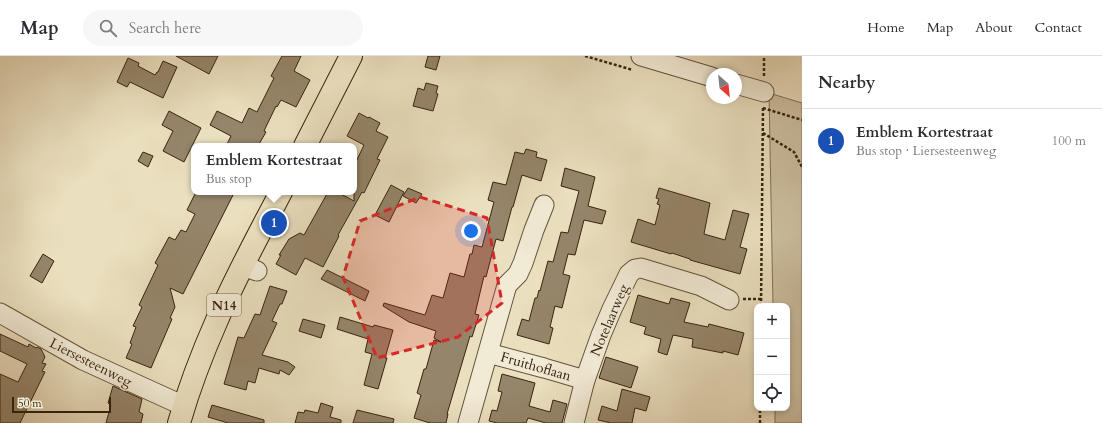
<!DOCTYPE html>
<html lang="en">
<head>
<meta charset="utf-8">
<style>
  body { margin:0; font-family:Cardo,serif; background:#f7f7f7; color:#2b2b33 }
  .controls { position:absolute; right:12px; bottom:12px; display:grid; overflow:hidden; border-radius:8px; box-shadow:0 2px 6px #0003 }
  .controls button { width:36px; height:36px; display:grid; place-items:center; padding:0; border:0; border-bottom:1px solid #e1e1e2; background:#fff; color:#2b2b33; font:20px sans-serif }
  .compass { position:absolute; left:706px; top:12px; width:36px; height:36px; border-radius:50%; background:#fff; box-shadow:0 2px 6px #0003; rotate:153deg }
  .scale { position:absolute; left:12px; bottom:10px; width:99px; box-sizing:border-box; padding-left:4px; border:2px solid #38240f; border-top:0; font-size:11px; line-height:14px; white-space:nowrap; color:#38240f; -webkit-text-stroke:3px #f1ead5; paint-order:stroke }
  .you { position:absolute; left:471px; top:175px; width:14px; height:14px; margin:-10px; border:3px solid #fff; border-radius:50%; background:#1a73e8; box-shadow:0 0 0 6px #1a73e833 }
  .badge { display:grid; place-items:center; width:26px; height:26px; border-radius:50%; background:#1a73e8; color:#fff; font-size:13px; font-weight:700 }
  .pin { position:absolute; translate:-50% -50%; border:2px solid #fff; box-shadow:0 1px 4px #0006 }
  .popup { position:absolute; left:191px; top:87px; width:166px; height:52px; box-sizing:border-box; display:grid; place-content:center; border-radius:8px; background:#fff; filter:drop-shadow(0 1px 3px #0005); font-size:13px; white-space:nowrap; color:#7c7c81 }
  .popup b { font-size:15px; color:#2b2b33 }
  .popup::after { content:''; position:absolute; left:50%; top:100%; margin-left:-8px; border:8px solid transparent; border-top-color:#fff }
  .list { margin:0; padding:0; list-style:none }
  h2 { display:flex; justify-content:space-between; align-items:center; height:52px; margin:0; padding:0 16px; font-size:17px }
  h2 small { font-size:13px; font-weight:400; color:#7c7c81 }
  .list li { display:grid; grid-template-columns:26px 1fr auto; gap:12px; align-items:center; box-sizing:border-box; height:64px; padding:0 16px; border-top:1px solid #e1e1e2 }
  .list b { display:block; font-size:15px; white-space:nowrap }
  .list p { margin:0; font-size:13px; white-space:nowrap; color:#7c7c81 }
  .list em { font-size:13px; font-style:normal; color:#7c7c81 }
  .icon { flex:none; width:22px; height:22px; fill:none; stroke:currentColor; stroke-width:2; stroke-linecap:round; stroke-linejoin:round }
  .map { position:relative; flex:none; width:802px; height:367px; overflow:hidden }
  header { display:flex; align-items:center; gap:24px; box-sizing:border-box; height:56px; padding:0 20px; background:#fff; border-bottom:1px solid #e1e1e2 }
  header strong { font-size:19px }
  nav { display:flex; gap:22px; margin-inline-start:auto; font-size:14px }
  .search { width:280px; height:36px; background:#f7f7f7; display:flex; align-items:center; gap:10px; box-sizing:border-box; padding:0 14px; border-radius:22px; color:#7c7c81; font-size:15px }
  main { display:flex }
  aside { flex:1; background:#fff }
  .map>svg:first-child { display:block }
  .green { fill:#ccbfa0; stroke:#827258 }
  .building { fill:#95856a; stroke:#38240f }
  .lines { fill:none; stroke-linecap:round; stroke-linejoin:round }
  .minor-casing { stroke:#64533b; stroke-width:21 }
  .major-casing { stroke:#38240f; stroke-width:24 }
  .path { stroke:#38240f; stroke-width:2.5; stroke-dasharray:3 2; stroke-linecap:butt }
  .minor { stroke:#f1ead5; stroke-width:19 }
  .major { stroke:#eadfbe; stroke-width:22 }
  .marked { fill:#d62828; fill-opacity:0.2; stroke:#d62828; stroke-width:3; stroke-dasharray:8 5; stroke-linejoin:round }
  .labels { text-anchor:middle; stroke-width:3; stroke-linejoin:round; paint-order:stroke }
  .shield { fill:#f1ead5; stroke:#705f4a; stroke-width:1 }
  .shield-label { font-size:13px; font-weight:bold; fill:#38240f }
  .street-label { font-size:14px; fill:#38240f; stroke:#f1ead5 }
</style>
</head>
<body>
<header>
<strong>Map</strong>
<div class="search"><svg class="icon" aria-label="search" viewBox="0 0 24 24"><circle cx="10" cy="10" r="6"/><path d="M15 15l6 6"/></svg>Search here</div>
<nav><a>Home</a><a>Map</a><a>About</a><a>Contact</a></nav>
</header>
<main>
<div class="map">
<svg width="802" height="367" viewBox="0 0 802 367">
  <rect width="100%" height="100%" fill="#eadfbe"/>
  <filter id="stains"><feTurbulence type="fractalNoise" baseFrequency=".005" numOctaves="4"/><feColorMatrix values="0 0 0 0 .2 0 0 0 0 .09 0 0 0 0 .02 0 0 0 .5 -.17"/></filter>
  <radialGradient id="worn" r=".72"><stop offset=".6" stop-color="#630" stop-opacity="0"/><stop offset="1" stop-color="#630" stop-opacity=".3"/></radialGradient>
  <path class="green" d="M 769,37 L 802,47 L 802,367 L 775,367 L 775,352 L 787,352 L 787,250 L 773,250 Z"/>
  <g class="building">
    <path d="M 176,0 L 218,0 L 209,18 Z"/>
    <path d="M 282,0 L 301,0 L 294,15 L 310,24 L 296,51 L 281,44 L 277,51 L 276,50 L 264,75 L 266,76 L 258,90 L 226,90 L 231,80 L 210,69 L 217,55 L 242,67 L 249,52 L 257,56 L 274,22 L 271,20 Z"/>
    <path d="M 428,0 L 440,0 L 436,14 L 425,11 Z"/>
    <path d="M 128,2 L 139,7 L 138,10 L 155,19 L 157,16 L 158,16 L 163,5 L 177,11 L 163,42 L 130,26 L 127,31 L 117,26 Z"/>
    <path d="M 426,27 L 438,30 L 436,37 L 438,38 L 433,55 L 413,50 L 418,32 L 424,34 Z"/>
    <path d="M 169,55 L 201,72 L 184,106 L 163,95 L 173,75 L 162,69 Z"/>
    <path d="M 359,57 L 368,62 L 369,61 L 380,67 L 376,75 L 388,81 L 377,103 L 380,104 L 364,137 L 362,136 L 338,179 L 339,180 L 323,211 L 305,202 L 296,219 L 276,208 L 281,199 L 279,199 L 289,183 L 300,177 L 304,179 L 328,136 L 337,136 L 354,145 L 354,110 L 364,89 L 347,80 Z"/>
    <path d="M 526,93 L 537,96 L 536,101 L 547,104 L 541,125 L 522,119 L 513,151 L 512,151 L 503,185 L 496,183 L 486,221 L 484,220 L 475,258 L 479,259 L 472,281 L 470,280 L 447,358 L 448,358 L 446,367 L 430,367 L 414,362 L 421,339 L 417,337 L 424,313 L 426,313 L 434,284 L 441,286 L 434,282 L 436,275 L 409,266 L 383,250 L 384,247 L 425,259 L 432,239 L 443,242 L 450,217 L 464,221 L 470,198 L 472,198 L 474,189 L 482,191 L 494,146 L 488,144 L 493,126 L 506,129 L 515,96 L 524,98 Z"/>
    <path d="M 143,96 L 153,100 L 148,111 L 138,105 Z"/>
    <path d="M 565,112 L 595,121 L 588,150 L 606,155 L 602,168 L 584,164 L 575,199 L 568,198 L 563,218 L 570,220 L 562,252 L 555,250 L 550,271 L 553,272 L 549,288 L 517,279 L 522,263 L 529,265 L 535,242 L 537,242 L 539,234 L 540,235 L 548,205 L 553,206 L 561,176 L 568,177 L 579,135 L 561,130 Z"/>
    <path d="M 391,129 L 404,136 L 389,166 L 375,159 Z"/>
    <path d="M 408,132 L 422,138 L 416,147 L 403,140 Z"/>
    <path d="M 659,132 L 710,147 L 704,178 L 725,184 L 733,154 L 749,158 L 740,191 L 747,193 L 740,218 L 690,204 L 690,203 L 672,197 L 671,198 L 631,186 L 638,163 L 655,169 L 660,149 L 657,148 L 659,143 L 656,142 Z"/>
    <path d="M 196,136 L 227,136 L 233,139 L 183,238 L 170,232 L 175,251 L 170,262 L 172,263 L 151,312 L 126,302 L 132,288 L 130,287 L 136,271 L 133,270 L 142,251 L 139,249 L 158,209 L 155,207 L 169,181 L 175,184 L 181,174 L 186,176 L 195,158 L 187,154 Z"/>
    <path d="M 43,198 L 54,205 L 42,227 L 30,220 Z"/>
    <path d="M 327,214 L 369,235 L 365,245 L 321,223 Z"/>
    <path d="M 270,230 L 287,235 L 282,248 L 280,248 L 272,265 L 277,267 L 262,299 L 288,306 L 295,311 L 289,319 L 280,314 L 279,318 L 259,312 L 255,327 L 248,325 L 246,334 L 224,328 L 238,281 L 244,282 L 255,258 L 260,259 Z"/>
    <path d="M 638,239 L 669,248 L 671,242 L 690,247 L 684,266 L 708,271 L 709,268 L 744,277 L 738,299 L 723,295 L 723,297 L 692,291 L 693,283 L 673,279 L 667,299 L 658,296 L 661,283 L 644,278 L 646,271 L 630,266 Z"/>
    <path d="M 340,261 L 373,271 L 374,269 L 393,274 L 385,302 L 387,302 L 378,333 L 364,329 L 372,298 L 365,296 L 368,283 L 337,273 Z"/>
    <path d="M 303,263 L 325,269 L 321,282 L 299,275 Z"/>
    <path d="M 0,278 L 28,291 L 29,288 L 36,292 L 37,291 L 41,293 L 45,301 L 42,307 L 46,308 L 42,315 L 45,316 L 20,367 L 0,367 L 0,318 L 18,326 L 27,308 L 0,295 Z"/>
    <path d="M 606,301 L 638,311 L 631,332 L 599,322 Z"/>
    <path d="M 502,318 L 535,327 L 529,350 L 550,356 L 553,344 L 567,348 L 562,367 L 546,367 L 528,362 L 526,367 L 497,367 L 489,365 L 492,354 L 497,355 L 502,336 L 498,335 Z"/>
    <path d="M 113,330 L 142,343 L 139,356 L 143,358 L 141,367 L 106,367 L 111,349 L 108,347 Z"/>
    <path d="M 622,333 L 650,341 L 646,355 L 635,352 L 632,367 L 611,367 L 598,364 L 602,350 L 617,355 Z"/>
    <path d="M 321,347 L 333,351 L 330,361 L 341,364 L 341,367 L 295,367 L 298,356 L 304,357 L 305,354 L 318,357 Z"/>
    <path d="M 212,349 L 264,364 L 264,367 L 228,367 L 208,361 Z"/>
    <path d="M 357,354 L 394,363 L 393,367 L 353,367 Z"/>
  </g>
  <g class="lines">
    <g class="minor-casing">
      <g id="minor">
        <path d="M 641,0 L 712,21"/>
        <path d="M 736,28 L 764,36"/>
        <path d="M 243,210 L 257,215"/>
        <path d="M 0,257 L 83,304 L 184,350"/>
        <path d="M 488,297 L 544,312 L 585,324"/>
        <path d="M 468,367 L 507,229 L 518,218 L 523,207 L 534,174 L 544,149"/>
        <path d="M 574,367 L 585,324 L 601,279 L 612,253 L 629,218 L 635,213 L 641,212 L 701,230 L 729,244"/>
      </g>
    </g>
    <g class="major-casing">
      <g id="major">
        <path d="M 305,90 L 351,0"/>
        <path d="M 179,367 C 189,332 202,298 217,264 C 236,220 259,178 281,136"/>
      </g>
    </g>
    <g class="path">
      <path d="M 585,0 L 633,14"/>
      <path d="M 764,20 L 764,0"/>
      <path d="M 763,52 L 802,64"/>
      <path d="M 763,77 L 794,96 L 802,111"/>
      <path d="M 743,243 L 761,243"/>
      <path d="M 761,250 L 763,51"/>
      <path d="M 760,367 L 760,352"/>
    </g>
    <use href="#minor" class="minor"/>
    <use href="#major" class="major"/>
  </g>
  <path class="marked" d="M 420,141 L 487,162 L 502,247 L 458,281 L 377,302 L 343,221 L 360,165 Z"/>
  <g class="labels">
    <rect class="shield" x="207" y="238" width="34" height="22" rx="3"/>
    <g class="shield-label">
      <text x="224" y="254">N14</text>
    </g>
    <g class="street-label">
      <text transform="translate(609 264) rotate(-67)" y="5">Notelaarweg</text>
      <text transform="translate(91 306) rotate(27)" y="5">Liersesteenweg</text>
      <text transform="translate(536 310) rotate(16)" y="5">Fruithoflaan</text>
    </g>
  </g>
  <rect width="100%" height="100%" filter="url(#stains)"/>
  <rect width="100%" height="100%" fill="url(#worn)"/>
</svg>
<div class="controls">
<button>+</button>
<button>−</button>
<button><svg class="icon" aria-label="locate" viewBox="0 0 24 24"><circle cx="12" cy="12" r="6"/><path d="M12 2v4M12 18v4M2 12h4M18 12h4"/></svg></button>
</div>
<svg class="compass" viewBox="-18 -18 36 36"><path d="M0-13l5 13h-10z" fill="#e53935"/><path d="M0 13l5-13h-10z" fill="#7c7c81"/></svg>
<div class="scale">50 m</div>
<div class="you"></div>
<div class="pin badge" style="left:274px;top:167px;background:#1a4fb4">1</div>
<div class="popup"><b>Emblem Kortestraat</b>Bus stop</div>
</div>
<aside>
<h2>Nearby<small></small></h2>
<ul class="list">
<li><span class="badge" style="background:#1a4fb4">1</span><div><b>Emblem Kortestraat</b><p>Bus stop · Liersesteenweg</p></div><em>100 m</em></li>
</ul>
</aside>
</main>
</body>
</html>
